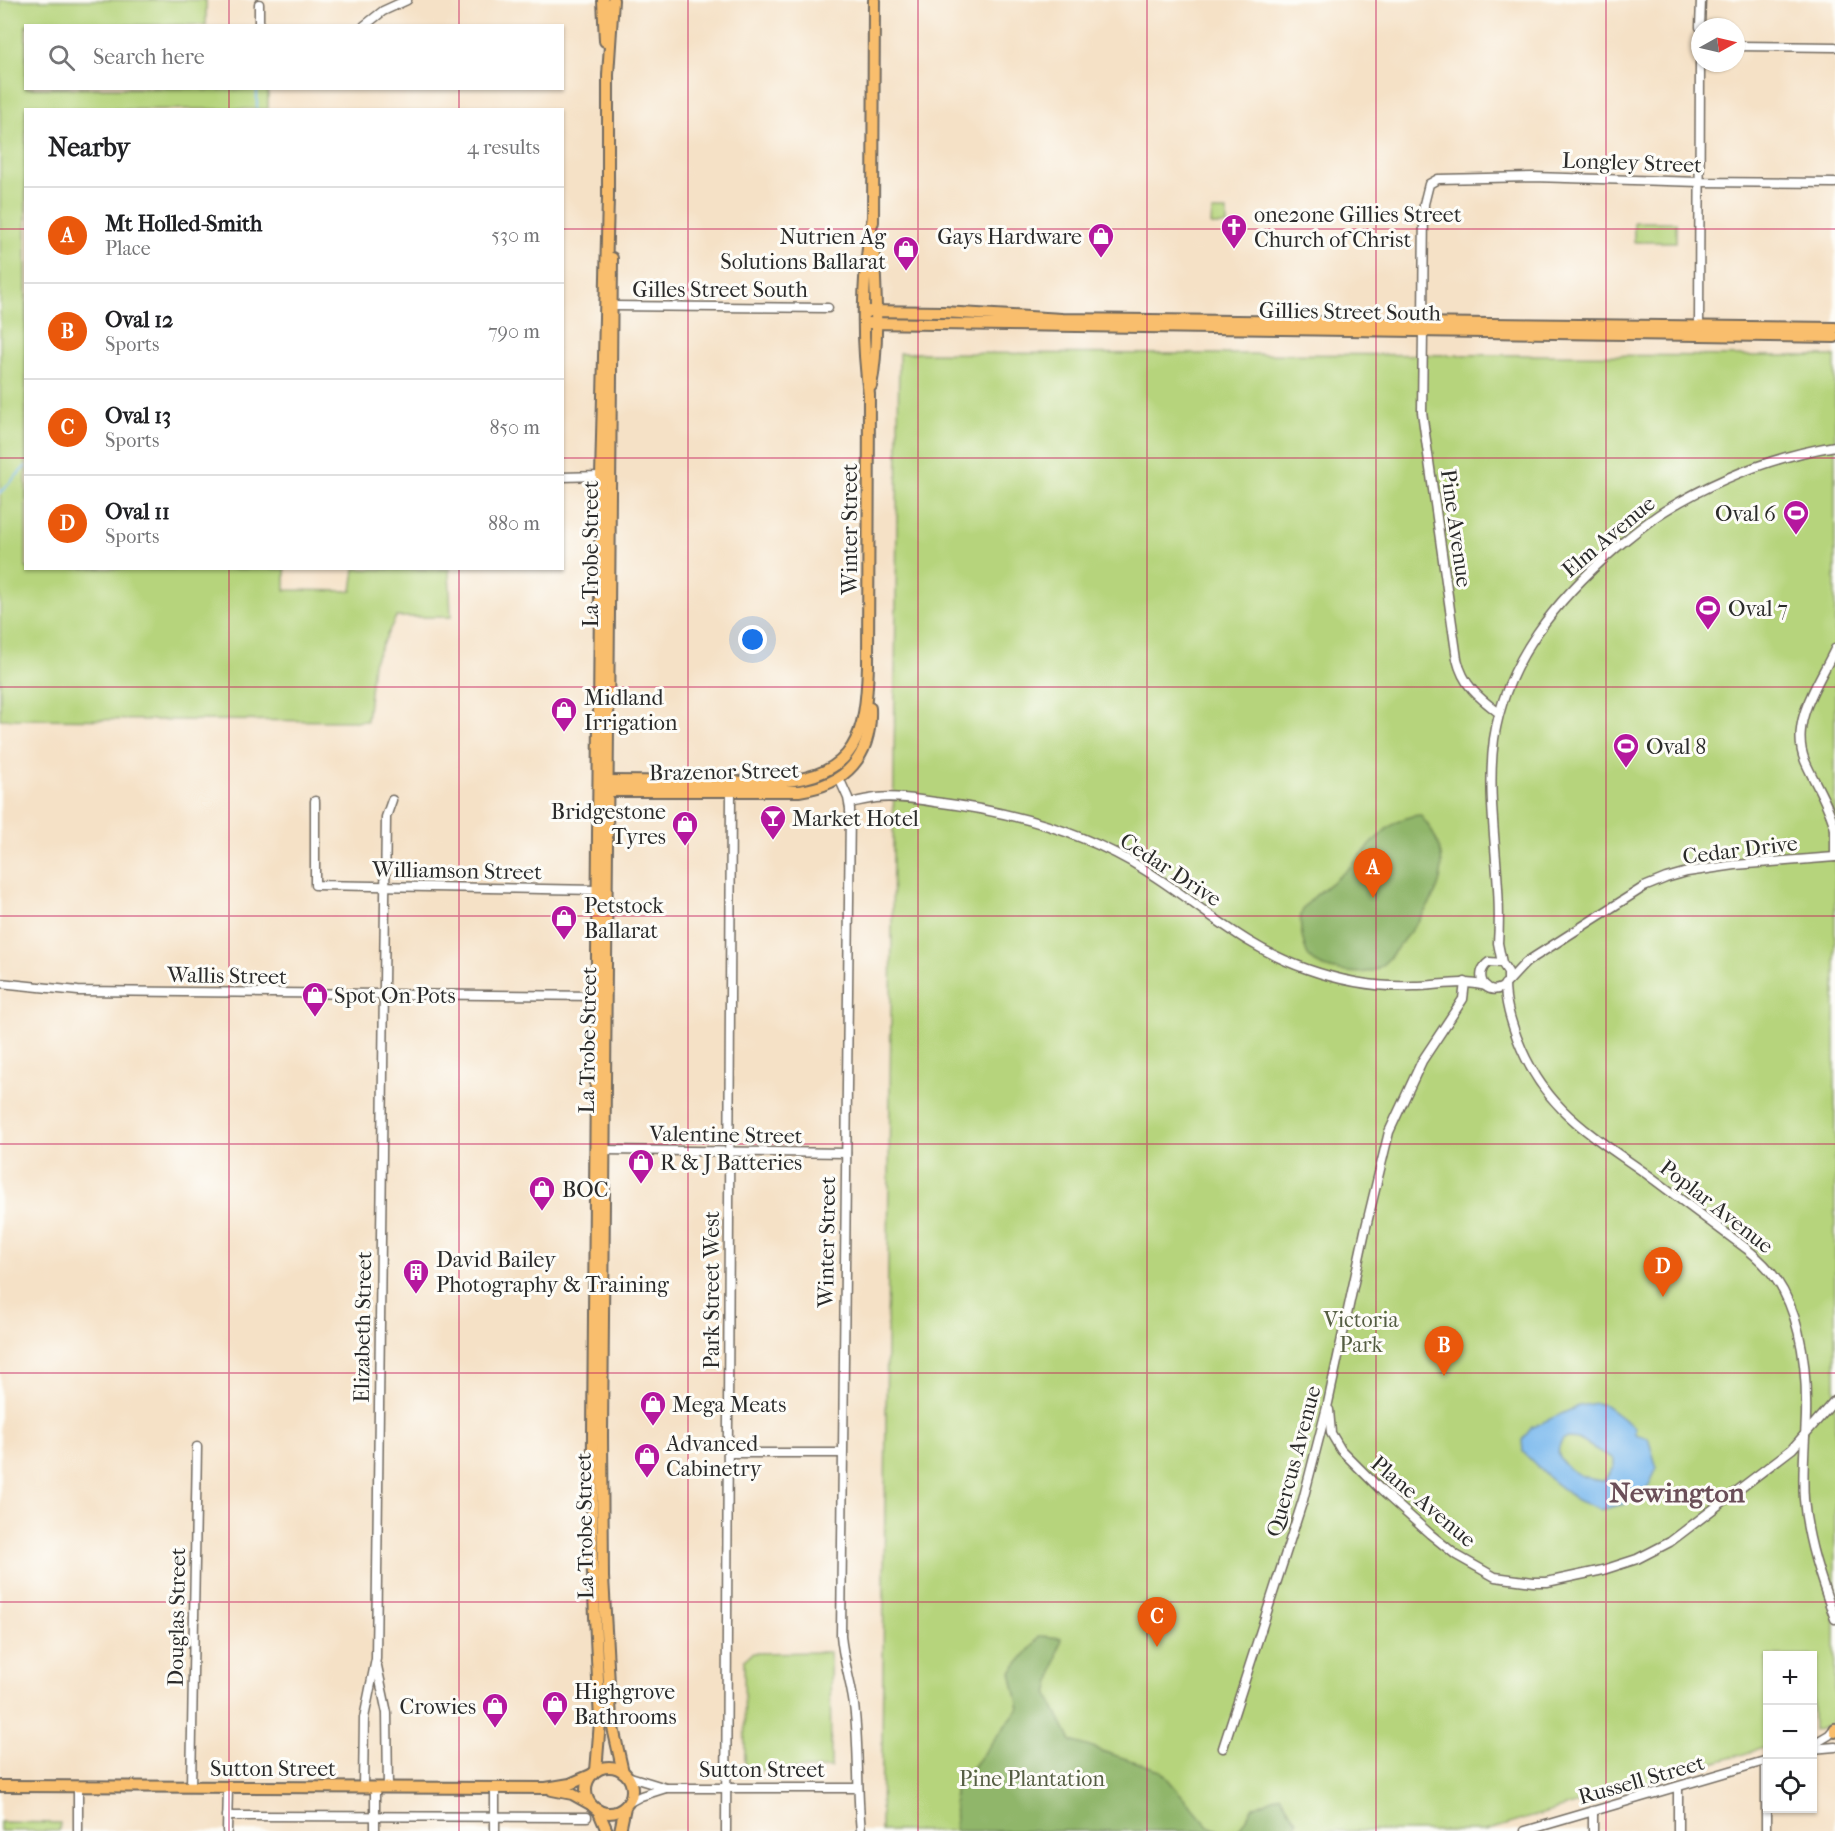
<!DOCTYPE html>
<html lang="en">
<head>
<meta charset="utf-8">
<style>
  body { margin:0; font-family:"IM FELL French Canon",serif; background:#f2f2f2; color:#202124 }
  .controls { position:absolute; right:18px; bottom:18px; display:grid; overflow:hidden; border-radius:0px; box-shadow:0 2px 4px #0004 }
  .controls button { width:54px; height:54px; display:grid; place-items:center; padding:0; border:0; border-bottom:2px solid #e0e0e0; background:#fff; color:#202124; font:30px sans-serif }
  .compass { position:absolute; left:1691px; top:18px; width:54px; height:54px; border-radius:50%; background:#fff; box-shadow:0 2px 4px #0004; rotate:82deg }
  .you { position:absolute; left:753px; top:640px; width:21px; height:21px; margin:-15px; border:4px solid #fff; border-radius:50%; background:#1a73e8; box-shadow:0 0 0 9px #1a73e833 }
  .badge { display:grid; place-items:center; width:39px; height:39px; border-radius:50%; background:#ea580c; color:#fff; font-size:20px; font-weight:700 }
  .pin { position:absolute; translate:-50% -50px; filter:drop-shadow(0 2px 3px #0008) }
  .pin::after { content:''; position:absolute; top:32px; width:21px; height:18px; background:inherit; clip-path:polygon(0 0,100% 0,50% 100%) }
  .list { margin:0; padding:0; list-style:none }
  h2 { display:flex; justify-content:space-between; align-items:center; height:78px; margin:0; padding:0 24px; font-size:26px }
  h2 small { font-size:20px; font-weight:400; color:#757577 }
  .list li { display:grid; grid-template-columns:39px 1fr auto; gap:18px; align-items:center; box-sizing:border-box; height:96px; padding:0 24px; border-top:2px solid #e0e0e0 }
  .list b { display:block; font-size:22px; white-space:nowrap }
  .list p { margin:0; font-size:20px; white-space:nowrap; color:#757577 }
  .list em { font-size:20px; font-style:normal; color:#757577 }
  .icon { flex:none; width:33px; height:33px; fill:none; stroke:currentColor; stroke-width:2; stroke-linecap:round; stroke-linejoin:round }
  .map { position:relative; flex:none; width:1835px; height:1831px; overflow:hidden }
  .search { position:absolute; background:#fff; box-shadow:0 2px 4px #0004; left:24px; top:24px; width:540px; height:66px; display:flex; align-items:center; gap:15px; box-sizing:border-box; padding:0 21px; border-radius:0px; color:#757577; font-size:22px }
  .panel { position:absolute; background:#fff; box-shadow:0 2px 4px #0004; left:24px; top:108px; width:540px; height:462px; border-radius:0px }
  .map>svg:first-child { display:block }
  .green { fill:#b6d47b; stroke:#708053; stroke-width:1.5 }
  .forest { fill:#90b66b; stroke:#5e704b; stroke-width:1.5 }
  .water { fill:#7ab9ee; stroke:#52728c; stroke-width:1.5; fill-rule:evenodd }
  .lines { fill:none; stroke-linecap:round; stroke-linejoin:round }
  .stream { stroke:#7ab9ee; stroke-width:2 }
  .minor-casing { stroke:#726b61; stroke-width:11 }
  .major-casing { stroke:#726b61; stroke-width:14 }
  .minor { stroke:#fff; stroke-width:8 }
  .major { stroke:#f9be6d; stroke-width:10 }
  .grid { fill:none; stroke:#c2185b; stroke-width:1.5; stroke-opacity:0.55 }
  .labels { text-anchor:middle; stroke-width:6; stroke-linejoin:round; paint-order:stroke }
  .street-label { font-size:22px; fill:#2b2b2b; stroke:#fdfcf7 }
  .poi-label { font-size:22px; fill:#2b2b2b; stroke:#fdfcf7; text-anchor:start }
  .park-label { font-size:22px; fill:#555e43; stroke:#fdfcf7 }
  .district-label { font-size:28px; font-weight:bold; fill:#6b4f58; stroke:#fdfcf7 }
</style>
</head>
<body>
<div class="map">
<svg width="1835" height="1831" viewBox="0 0 1835 1831">
  <rect width="100%" height="100%" fill="#fdfcf7"/>
  <filter id="ink" filterUnits="userSpaceOnUse"><feTurbulence type="fractalNoise" baseFrequency=".0167" numOctaves="2"/><feDisplacementMap in="SourceGraphic" scale="12" xChannelSelector="R" yChannelSelector="G"/><feConvolveMatrix kernelMatrix="1 2 1 2 8 2 1 2 1" color-interpolation-filters="sRGB"/></filter>
  <filter id="wash" filterUnits="userSpaceOnUse"><feTurbulence type="fractalNoise" baseFrequency=".008" numOctaves="4" result="noise"/><feDisplacementMap in="SourceGraphic" scale="24" xChannelSelector="R" yChannelSelector="G"/><feGaussianBlur stdDeviation="1.35" result="paint"/><feColorMatrix in="noise" values="0 0 0 0 0 0 0 0 0 0 0 0 0 0 0 0 0 1.4 0 .05"/><feComposite in="paint" operator="in"/></filter>
  <g filter="url(#wash)">
    <rect width="100%" height="100%" fill="#f5e1c6"/>
    <g class="green">
      <path d="M 0,0 L 206,0 L 206,25 L 26,26 L 26,88 L 203,88 L 203,90 L 268,89 L 268,109 L 26,110 L 26,568 L 285,569 L 285,590 L 352,591 L 355,569 L 449,569 L 451,617 L 396,617 L 373,663 L 367,721 L 0,719 Z"/>
      <path d="M 1212,211 L 1227,211 L 1227,225 L 1211,225 Z"/>
      <rect x="1634" y="222" width="42" height="20"/>
      <path d="M 899,353 L 1835,356 L 1835,1715 L 1829,1726 L 1813,1731 L 1812,1656 L 1768,1656 L 1767,1747 L 1485,1831 L 881,1831 Z"/>
      <path d="M 830,1652 L 831,1768 L 745,1771 L 744,1660 L 752,1653 Z"/>
      <path d="M 0,1822 L 60,1823 L 59,1831 L 0,1831 Z"/>
    </g>
    <g class="forest">
      <path d="M 1420,815 C 1461,862 1438,898 1404,939 C 1395,950 1386,966 1372,971 C 1357,975 1322,971 1311,959 C 1304,952 1299,925 1301,915 C 1303,902 1332,883 1342,874 C 1367,854 1385,817 1420,815 Z"/>
      <path d="M 1040,1636 L 1061,1638 L 1048,1695 L 1071,1741 L 1160,1770 L 1208,1826 L 1220,1831 L 955,1831 L 954,1790 L 1019,1708 L 1011,1672 Z"/>
      <path d="M 1280,1795 L 1297,1821 L 1294,1831 L 1238,1831 L 1253,1807 Z"/>
    </g>
    <path class="water" d="M 1596,1403 L 1605,1405 L 1635,1428 L 1635,1434 L 1648,1438 L 1657,1468 L 1649,1485 L 1640,1496 L 1624,1504 L 1600,1510 L 1577,1500 L 1550,1479 L 1523,1452 L 1522,1440 L 1532,1427 L 1579,1406 ZM 1569,1438 L 1578,1439 L 1614,1460 L 1614,1466 L 1604,1481 C 1585,1481 1545,1463 1563,1439 Z"/>
    <g class="lines">
      <g class="stream">
        <path d="M 257,110 L 257,91"/>
        <path d="M 0,493 L 26,466"/>
      </g>
    </g>
  </g>
  <g filter="url(#ink)">
    <g class="lines">
      <g class="minor-casing">
        <g id="minor">
          <path d="M 259,4 L 259,26"/>
          <path d="M 364,26 L 383,11 L 407,0"/>
          <path d="M 1700,27 L 1701,0"/>
          <path d="M 1736,46 L 1835,47"/>
          <path d="M 612,306 L 828,308"/>
          <path d="M 1423,323 L 1424,204 L 1429,184 L 1438,179 L 1533,177 L 1700,182 L 1835,183"/>
          <path d="M 1699,326 L 1700,63"/>
          <path d="M 1423,331 L 1422,412 L 1457,659 C 1463,685 1478,697 1499,713"/>
          <path d="M 562,477 L 601,476"/>
          <path d="M 1835,649 C 1819,683 1789,722 1805,761 C 1815,784 1829,804 1835,829"/>
          <path d="M 839,778 L 848,798 L 850,809 L 841,1635 C 843,1662 853,1687 855,1714 C 859,1753 857,1792 861,1831"/>
          <path d="M 315,801 L 315,885 L 597,890"/>
          <path d="M 850,803 C 859,801 868,799 876,798 C 896,796 916,799 935,802 C 1007,811 1083,831 1145,870 C 1201,905 1243,947 1307,969 C 1341,981 1378,988 1414,986 C 1438,986 1462,979 1486,986"/>
          <path d="M 1835,857 L 1835,831"/>
          <path d="M 1502,963 L 1498,943 C 1503,876 1485,807 1494,739 C 1506,660 1557,599 1616,548 C 1632,535 1648,521 1666,510 C 1717,479 1776,456 1835,446"/>
          <path d="M 1508,981 L 1508,972 L 1502,963 L 1489,962 C 1473,973 1484,996 1501,988 C 1507,985 1520,967 1528,961 L 1644,887 L 1666,878 L 1687,872 L 1735,865 L 1835,857"/>
          <path d="M 0,983 L 78,991 L 597,996"/>
          <path d="M 1505,984 C 1505,1003 1511,1021 1517,1038 C 1544,1109 1589,1133 1648,1175 C 1681,1200 1714,1224 1747,1249 C 1758,1258 1768,1267 1776,1279 C 1802,1317 1807,1371 1806,1416 C 1805,1444 1802,1472 1804,1499 C 1807,1540 1821,1580 1835,1619"/>
          <path d="M 605,1150 L 846,1153"/>
          <path d="M 1329,1410 L 1331,1433 L 1341,1450 L 1382,1491 L 1430,1534 L 1456,1555 L 1495,1577 L 1533,1582 L 1547,1582 L 1603,1570 L 1637,1559 L 1670,1542 L 1792,1449 L 1835,1400"/>
          <path d="M 728,1453 L 842,1453"/>
          <path d="M 377,1666 L 387,1713 L 388,1788"/>
          <path d="M 1812,1745 L 1829,1735 L 1835,1728"/>
          <path d="M 1223,1748 L 1303,1500 L 1328,1403 L 1365,1231 L 1389,1132 L 1422,1061 L 1463,999 L 1465,982"/>
          <path d="M 1812,1749 L 1835,1747"/>
          <path d="M 1766,1760 L 1766,1831"/>
          <path d="M 627,1776 L 666,1788"/>
          <path d="M 191,1787 L 197,1447"/>
          <path d="M 363,1787 L 364,1718 L 376,1659 L 386,817 L 392,800"/>
          <path d="M 1678,1788 L 1678,1831"/>
          <path d="M 628,1803 L 641,1796 L 666,1788 L 858,1788"/>
          <path d="M 227,1816 L 587,1817"/>
          <path d="M 78,1831 L 78,1786"/>
          <path d="M 227,1831 L 228,1787"/>
          <path d="M 375,1831 L 375,1787"/>
          <path d="M 495,1831 L 495,1788"/>
          <path d="M 726,1831 L 731,792"/>
          <path d="M 1525,1831 L 1768,1760"/>
          <path d="M 1593,1831 L 1593,1811"/>
        </g>
      </g>
      <g class="major-casing">
        <g id="major">
          <path d="M 603,0 L 605,41"/>
          <path d="M 873,222 L 874,0"/>
          <path d="M 612,258 L 602,1435 L 603,1577 L 611,1719 L 623,1772"/>
          <path d="M 865,311 L 943,312 L 1062,319 L 1835,328"/>
          <path d="M 865,323 L 1835,337"/>
          <path d="M 871,386 C 880,341 875,284 873,237"/>
          <path d="M 603,781 L 778,782 C 857,776 866,735 868,665 L 869,394 C 861,339 862,271 873,217"/>
          <path d="M 602,791 L 799,791 C 846,785 872,756 870,708"/>
          <path d="M 1835,1729 L 1835,1732"/>
          <circle cx="609" cy="1790" r="23"/>
          <path d="M 596,1771 L 600,1722 L 592,1553 L 601,476 L 608,198 L 608,75 L 613,0"/>
          <path d="M 0,1786 L 546,1788 L 570,1784 L 593,1774"/>
          <path d="M 552,1790 L 572,1794 L 590,1804"/>
          <path d="M 598,1810 L 607,1831"/>
          <path d="M 620,1831 L 625,1807"/>
        </g>
      </g>
      <use href="#minor" class="minor"/>
      <use href="#major" class="major"/>
    </g>
  </g>
  <path class="grid" d="M 229,0 L 229,26M 459,0 L 459,26M 688,0 L 688,1831M 918,0 L 918,1831M 1147,0 L 1147,1831M 1376,0 L 1376,1831M 1606,0 L 1606,1831M 229,88 L 229,110M 459,88 L 459,110M 0,229 L 26,229M 562,229 L 1835,229M 0,458 L 26,458M 562,458 L 1835,458M 229,568 L 229,1831M 459,568 L 459,1831M 0,687 L 1835,687M 0,916 L 1835,916M 0,1144 L 1835,1144M 0,1373 L 1835,1373M 0,1602 L 1835,1602"/>
  <defs>
    <g id="church-pin" transform="scale(1.35)"><path d="M0 17L-7.5 6A9.5 9.5 0 1 1 7.5 6Z" fill="#b5179e" stroke="#fdfcf7"/><path d="M-1.2-6h2.4v3.5h3.3v2.4h-3.3V6h-2.4V-.1h-3.3v-2.4h3.3Z" fill="#fff"/></g>
    <g id="shop-pin" transform="scale(1.35)"><path d="M0 17L-7.5 6A9.5 9.5 0 1 1 7.5 6Z" fill="#b5179e" stroke="#fdfcf7"/><path d="M-5-2.5h2.3a2.7 3.5 0 0 1 5.4 0H5L5.5 6h-11ZM-1.5-2.5h3a1.5 2.3 0 0 0-3 0Z" fill="#fff"/></g>
    <g id="stadium-pin" transform="scale(1.35)"><path d="M0 17L-7.5 6A9.5 9.5 0 1 1 7.5 6Z" fill="#b5179e" stroke="#fdfcf7"/><path d="M0-5a6.5 5 0 1 0 0 10a6.5 5 0 1 0 0-10ZM-3.5-1.8h7v3.6h-7Z" fill="#fff"/></g>
    <g id="bar-pin" transform="scale(1.35)"><path d="M0 17L-7.5 6A9.5 9.5 0 1 1 7.5 6Z" fill="#b5179e" stroke="#fdfcf7"/><path d="M-6-5H6L.8 .8V4.5H3.5V6h-7V4.5H-.8V.8Z" fill="#fff"/></g>
    <g id="building-pin" transform="scale(1.35)"><path d="M0 17L-7.5 6A9.5 9.5 0 1 1 7.5 6Z" fill="#b5179e" stroke="#fdfcf7"/><path d="M-4-6H4V6H1V3H-1V6H-4ZM-2.5-4.3h1.7v1.8h-1.7ZM.8-4.3h1.7v1.8H.8ZM-2.5-1h1.7V.8h-1.7ZM.8-1h1.7V.8H.8Z" fill="#fff"/></g>
  </defs>
  <g fill-rule="evenodd">
    <use href="#church-pin" x="1234" y="227"/>
    <use href="#shop-pin" x="1101" y="236"/>
    <use href="#shop-pin" x="906" y="249"/>
    <use href="#stadium-pin" x="1796" y="513"/>
    <use href="#stadium-pin" x="1708" y="608"/>
    <use href="#shop-pin" x="564" y="710"/>
    <use href="#stadium-pin" x="1626" y="746"/>
    <use href="#bar-pin" x="773" y="818"/>
    <use href="#shop-pin" x="685" y="824"/>
    <use href="#shop-pin" x="564" y="918"/>
    <use href="#shop-pin" x="315" y="995"/>
    <use href="#shop-pin" x="641" y="1162"/>
    <use href="#shop-pin" x="542" y="1189"/>
    <use href="#building-pin" x="416" y="1272"/>
    <use href="#shop-pin" x="653" y="1404"/>
    <use href="#shop-pin" x="647" y="1456"/>
    <use href="#shop-pin" x="555" y="1704"/>
    <use href="#shop-pin" x="495" y="1706"/>
  </g>
  <g class="labels">
    <g class="street-label">
      <text transform="translate(1632 162) rotate(2)" y="8">Longley Street</text>
      <text x="720" y="297">Gilles Street South</text>
      <text transform="translate(1350 311) rotate(1)" y="8">Gillies Street South</text>
      <text transform="translate(1457 528) rotate(82)" y="8">Pine Avenue</text>
      <text transform="translate(849 529) rotate(-90)" y="8">Winter Street</text>
      <text transform="translate(1608 536) rotate(-40)" y="8">Elm Avenue</text>
      <text transform="translate(590 554) rotate(-90)" y="8">La Trobe Street</text>
      <text transform="translate(724 771) rotate(-1)" y="8">Brazenor Street</text>
      <text transform="translate(1740 849) rotate(-7)" y="8">Cedar Drive</text>
      <text transform="translate(1171 869) rotate(33)" y="8">Cedar Drive</text>
      <text transform="translate(457 870) rotate(1)" y="8">Williamson Street</text>
      <text transform="translate(227 975) rotate(1)" y="8">Wallis Street</text>
      <text transform="translate(587 1040) rotate(-89)" y="8">La Trobe Street</text>
      <text transform="translate(726 1134) rotate(1)" y="8">Valentine Street</text>
      <text transform="translate(1717 1206) rotate(38)" y="8">Poplar Avenue</text>
      <text transform="translate(826 1242) rotate(-89)" y="8">Winter Street</text>
      <text transform="translate(711 1290) rotate(-90)" y="8">Park Street West</text>
      <text transform="translate(362 1327) rotate(-89)" y="8">Elizabeth Street</text>
      <text transform="translate(1293 1461) rotate(-75)" y="8">Quercus Avenue</text>
      <text transform="translate(1424 1501) rotate(40)" y="8">Plane Avenue</text>
      <text transform="translate(584 1526) rotate(-91)" y="8">La Trobe Street</text>
      <text transform="translate(176 1617) rotate(-89)" y="8">Douglas Street</text>
      <text x="273" y="1776">Sutton Street</text>
      <text x="762" y="1777">Sutton Street</text>
      <text transform="translate(1641 1779) rotate(-16)" y="8">Russell Street</text>
    </g>
    <g class="poi-label">
      <text x="1254" y="222">one2one Gillies Street<tspan x="1254" dy="25">Church of Christ</tspan></text>
      <text x="886" y="244" text-anchor="end">Nutrien Ag<tspan x="886" dy="25">Solutions Ballarat</tspan></text>
      <text x="1082" y="244" text-anchor="end">Gays Hardware</text>
      <text x="1776" y="521" text-anchor="end">Oval 6</text>
      <text x="1728" y="616">Oval 7</text>
      <text x="584" y="705">Midland<tspan x="584" dy="25">Irrigation</tspan></text>
      <text x="1646" y="754">Oval 8</text>
      <text x="666" y="819" text-anchor="end">Bridgestone<tspan x="666" dy="25">Tyres</tspan></text>
      <text x="792" y="826">Market Hotel</text>
      <text x="584" y="913">Petstock<tspan x="584" dy="25">Ballarat</tspan></text>
      <text x="334" y="1003">Spot On Pots</text>
      <text x="660" y="1170">R &amp; J Batteries</text>
      <text x="562" y="1197">BOC</text>
      <text x="436" y="1267">David Bailey<tspan x="436" dy="25">Photography &amp; Training</tspan></text>
      <text x="672" y="1412">Mega Meats</text>
      <text x="666" y="1451">Advanced<tspan x="666" dy="25">Cabinetry</tspan></text>
      <text x="574" y="1699">Highgrove<tspan x="574" dy="25">Bathrooms</tspan></text>
      <text x="476" y="1714" text-anchor="end">Crowies</text>
    </g>
    <g class="park-label">
      <text x="1361" y="1327">Victoria<tspan x="1361" dy="25">Park</tspan></text>
      <text x="1032" y="1786">Pine Plantation</text>
    </g>
    <g class="district-label">
      <text x="1677" y="1502">Newington</text>
    </g>
  </g>
</svg>
<div class="controls">
<button>+</button>
<button>−</button>
<button><svg class="icon" aria-label="locate" viewBox="0 0 24 24"><circle cx="12" cy="12" r="6"/><path d="M12 2v4M12 18v4M2 12h4M18 12h4"/></svg></button>
</div>
<svg class="compass" viewBox="-18 -18 36 36"><path d="M0-13l5 13h-10z" fill="#e53935"/><path d="M0 13l5-13h-10z" fill="#757577"/></svg>
<div class="you"></div>
<div class="pin badge" style="left:1373px;top:898px">A</div>
<div class="pin badge" style="left:1444px;top:1376px">B</div>
<div class="pin badge" style="left:1157px;top:1647px">C</div>
<div class="pin badge" style="left:1663px;top:1297px">D</div>
<div class="search"><svg class="icon" aria-label="search" viewBox="0 0 24 24"><circle cx="10" cy="10" r="6"/><path d="M15 15l6 6"/></svg>Search here</div>
<section class="panel">
<h2>Nearby<small>4 results</small></h2>
<ul class="list">
<li><span class="badge">A</span><div><b>Mt Holled-Smith</b><p>Place</p></div><em>530 m</em></li>
<li><span class="badge">B</span><div><b>Oval 12</b><p>Sports</p></div><em>790 m</em></li>
<li><span class="badge">C</span><div><b>Oval 13</b><p>Sports</p></div><em>850 m</em></li>
<li><span class="badge">D</span><div><b>Oval 11</b><p>Sports</p></div><em>880 m</em></li>
</ul>
</section>
</div>
</body>
</html>
